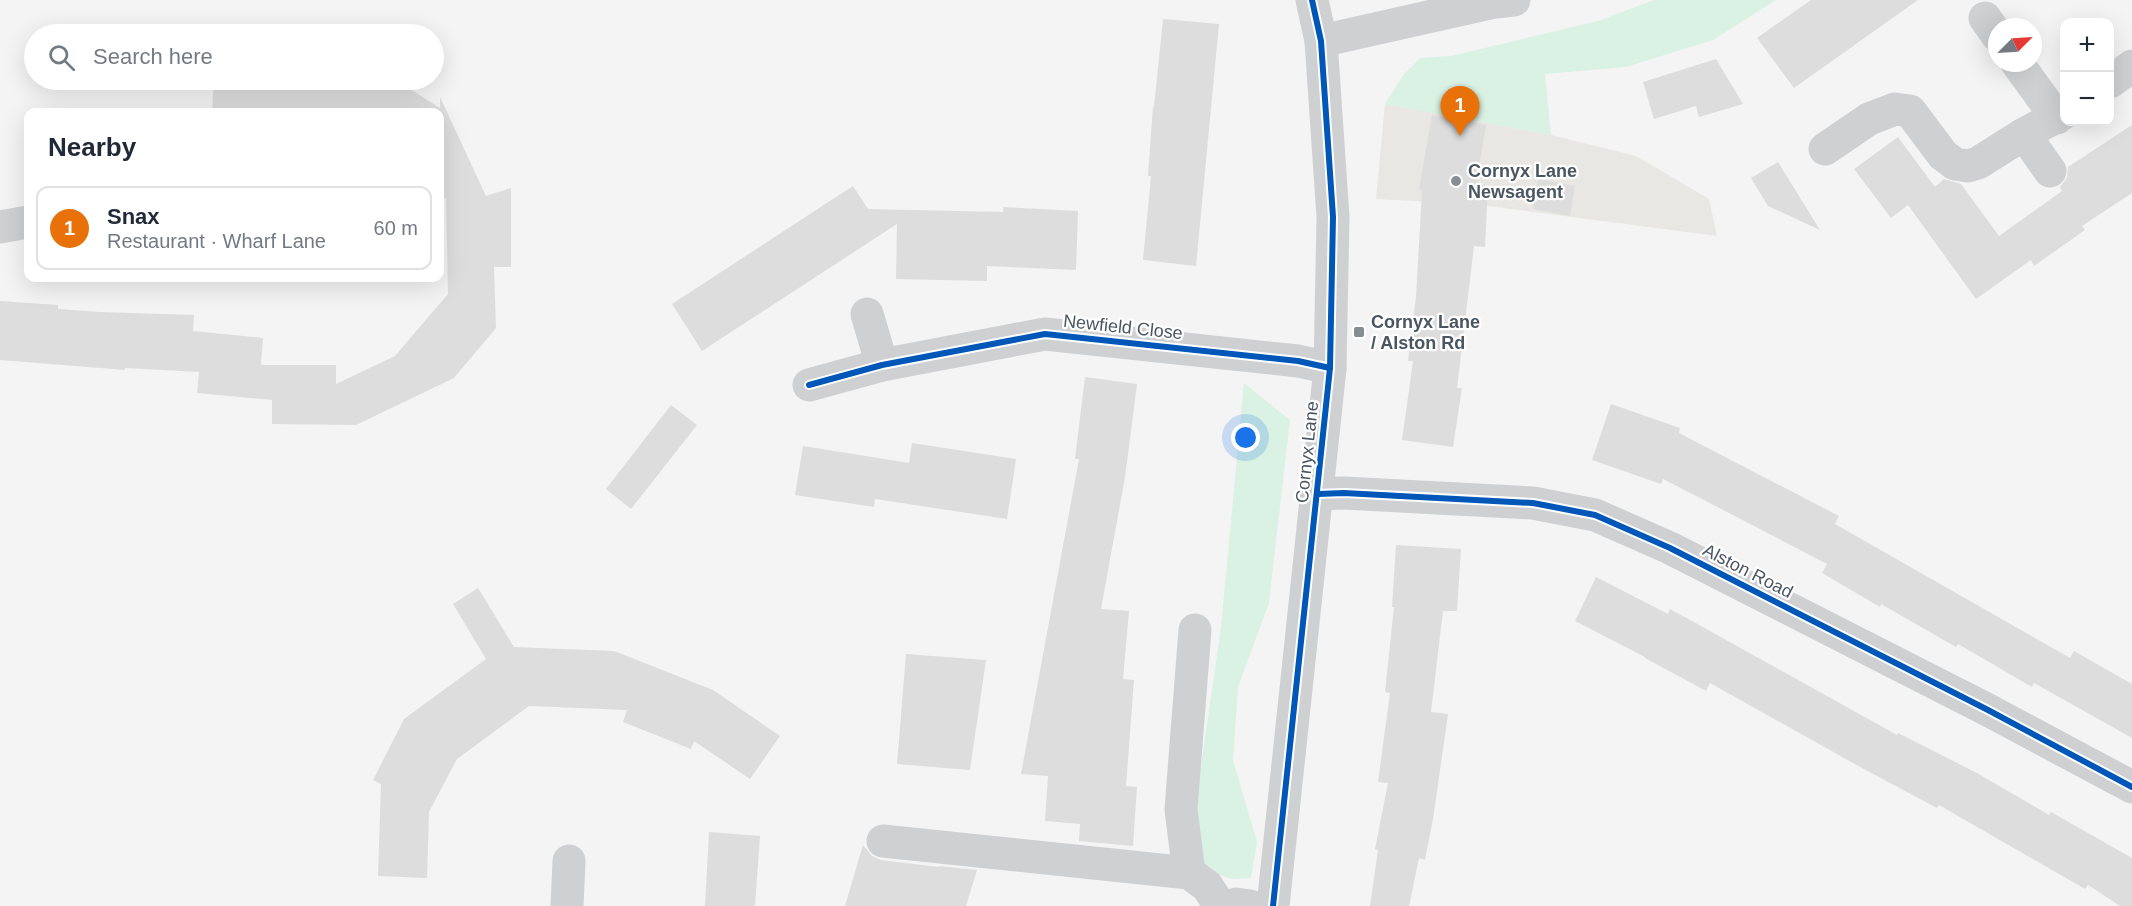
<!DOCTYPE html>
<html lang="en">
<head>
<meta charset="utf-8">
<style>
  body { margin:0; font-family:Arial,sans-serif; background:#f6f6f7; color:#1f2937 }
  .controls { position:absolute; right:18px; top:18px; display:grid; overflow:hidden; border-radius:12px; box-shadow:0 6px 24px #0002 }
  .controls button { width:54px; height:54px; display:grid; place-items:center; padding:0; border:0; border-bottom:2px solid #e0e1e3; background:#fff; color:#1f2937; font:30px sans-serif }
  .compass { position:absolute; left:1988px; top:18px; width:54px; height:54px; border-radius:50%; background:#fff; box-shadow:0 6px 24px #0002; rotate:66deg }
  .you { position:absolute; left:1246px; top:438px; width:21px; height:21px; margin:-15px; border:4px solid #fff; border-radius:50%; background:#1a73e8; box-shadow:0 0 0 9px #1a73e833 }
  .badge { display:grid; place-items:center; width:39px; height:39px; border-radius:50%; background:#d93025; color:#fff; font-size:20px; font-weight:700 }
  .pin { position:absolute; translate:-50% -50px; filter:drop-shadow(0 2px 3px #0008) }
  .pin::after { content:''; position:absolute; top:32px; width:21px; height:18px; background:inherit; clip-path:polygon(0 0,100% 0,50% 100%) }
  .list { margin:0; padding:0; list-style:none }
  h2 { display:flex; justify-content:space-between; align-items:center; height:78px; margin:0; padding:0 24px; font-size:26px }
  h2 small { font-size:20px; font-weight:400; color:#747a83 }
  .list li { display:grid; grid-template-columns:39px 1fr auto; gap:18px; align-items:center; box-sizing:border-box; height:84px; margin:0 12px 12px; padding:0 12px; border:2px solid #e0e1e3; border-radius:12px }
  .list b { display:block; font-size:22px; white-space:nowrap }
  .list p { margin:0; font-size:20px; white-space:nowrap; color:#747a83 }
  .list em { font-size:20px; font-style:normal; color:#747a83 }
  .icon { flex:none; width:33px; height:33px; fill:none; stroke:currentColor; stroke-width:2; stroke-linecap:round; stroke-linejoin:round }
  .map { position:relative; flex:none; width:2132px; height:906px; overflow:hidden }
  .search { position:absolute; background:#fff; box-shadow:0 6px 24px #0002; left:24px; top:24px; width:420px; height:66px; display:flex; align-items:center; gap:15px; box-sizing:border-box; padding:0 21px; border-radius:33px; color:#747a83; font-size:22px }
  .panel { position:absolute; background:#fff; box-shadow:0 6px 24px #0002; left:24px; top:108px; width:420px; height:174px; border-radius:12px }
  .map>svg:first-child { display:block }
  .commercial { fill:#e8e7e3 }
  .green { fill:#d9f2e3 }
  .building { fill:#ddddde }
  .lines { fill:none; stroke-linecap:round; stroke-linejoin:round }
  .minor { stroke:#ced0d2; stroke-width:33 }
  .cycleway-casing { stroke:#fff; stroke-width:10 }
  .cycleway { stroke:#0057b8; stroke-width:6 }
  .poi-dot { fill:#868d94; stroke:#fff; stroke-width:2 }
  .labels { text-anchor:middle; stroke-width:4.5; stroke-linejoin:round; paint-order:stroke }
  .poi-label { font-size:18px; font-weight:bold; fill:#4a5661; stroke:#fff; text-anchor:start }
  .street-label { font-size:18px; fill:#4a5661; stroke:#fff }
</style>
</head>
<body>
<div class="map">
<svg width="2132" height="906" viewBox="0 0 2132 906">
  <rect width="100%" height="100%" fill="#f4f4f4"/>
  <path class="commercial" d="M 1385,104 L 1551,135 L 1636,156 L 1709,199 L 1717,236 L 1473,204 L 1376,199 Z"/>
  <g class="green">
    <path d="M 1654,0 L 1776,0 L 1713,40 L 1626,67 L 1545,74 L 1551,135 L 1385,104 L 1404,74 L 1420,58 L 1451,56 L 1598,21 Z"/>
    <path d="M 1244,383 L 1290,420 L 1269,603 L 1238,687 L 1233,760 L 1257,842 L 1251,878 L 1232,879 L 1187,863 L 1221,627 Z"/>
  </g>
  <g class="building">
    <path d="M 1811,0 L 1918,0 L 1794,88 L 1757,38 Z"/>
    <path d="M 1163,19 L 1219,24 L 1196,266 L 1143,260 L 1151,176 L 1148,176 L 1153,106 L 1154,107 Z"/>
    <path d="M 1716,59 L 1743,104 L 1699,117 L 1696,106 L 1654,119 L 1643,82 Z"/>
    <path d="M 214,80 L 396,80 L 440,108 L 440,97 L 486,196 L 511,188 L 511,267 L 494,267 L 496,328 L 454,378 L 356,425 L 272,424 L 272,400 L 197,393 L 199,372 L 125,368 L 125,370 L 0,360 L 0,301 L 58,305 L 58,309 L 100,312 L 194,315 L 193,331 L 263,338 L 261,365 L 336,365 L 336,384 L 395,356 L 448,294 L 446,198 L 440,200 L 440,112 L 212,112 Z"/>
    <path d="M 1432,115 L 1486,125 L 1476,184 L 1488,186 L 1485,247 L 1474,246 L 1457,388 L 1462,388 L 1453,447 L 1402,440 L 1413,361 L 1408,361 L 1416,297 L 1422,190 L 1419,189 Z"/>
    <path d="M 2132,125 L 2132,193 L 2082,226 L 2085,230 L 2034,266 L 2031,260 L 1976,299 L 1908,205 L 1891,218 L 1854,169 L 1898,137 L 1935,187 L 1944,179 L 1961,184 L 1999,236 L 2062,191 L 2060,187 L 2067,178 L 2068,167 Z"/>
    <path d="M 1778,162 L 1820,230 L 1768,206 L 1751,178 Z"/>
    <path d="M 1538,179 L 1575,186 L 1570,216 L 1533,209 Z"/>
    <path d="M 853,186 L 868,209 L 1003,212 L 1003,207 L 1078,211 L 1076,270 L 987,266 L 987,281 L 896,279 L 897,224 L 702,351 L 672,304 Z"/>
    <path d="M 1085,377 L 1137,384 L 1125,477 L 1101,609 L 1129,611 L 1123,679 L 1134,680 L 1126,786 L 1137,787 L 1133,846 L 1079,841 L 1080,824 L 1045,821 L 1048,776 L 1021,774 L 1079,459 L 1075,459 Z"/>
    <path d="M 1611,404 L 1680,428 L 1679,433 L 1839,516 L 1835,524 L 2070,658 L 2074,651 L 2132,684 L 2132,738 L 2034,683 L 2032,687 L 1958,644 L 1956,647 L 1881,604 L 1880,607 L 1822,573 L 1827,564 L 1704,500 L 1663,479 L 1661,484 L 1592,460 Z"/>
    <path d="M 671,405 L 697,425 L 631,509 L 606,489 Z"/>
    <path d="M 912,443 L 1016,459 L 1007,519 L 875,499 L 874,507 L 795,495 L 803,446 L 909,463 Z"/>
    <path d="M 1396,545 L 1461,549 L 1457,611 L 1443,611 L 1431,712 L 1448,714 L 1433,819 L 1425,860 L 1419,858 L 1409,906 L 1370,906 L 1378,850 L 1375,849 L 1388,783 L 1378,782 L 1390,693 L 1385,692 L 1394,607 L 1392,607 Z"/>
    <path d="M 1596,577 L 1668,614 L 1670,609 L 1701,626 L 1897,735 L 1898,733 L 1977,773 L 2049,815 L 2051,812 L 2132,858 L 2132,906 L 2120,906 L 2088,885 L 2085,889 L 1939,805 L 1937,808 L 1862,768 L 1710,683 L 1706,691 L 1645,658 L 1645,657 L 1575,621 Z"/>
    <path d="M 478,588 L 514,647 L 614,651 L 713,690 L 780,736 L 750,779 L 694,741 L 691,749 L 623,722 L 627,710 L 529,706 L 457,759 L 429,812 L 427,878 L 378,876 L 381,784 L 373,780 L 404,719 L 486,659 L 453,604 Z"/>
    <path d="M 906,654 L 986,660 L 970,770 L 897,764 Z"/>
    <path d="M 709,832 L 760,836 L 755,906 L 705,906 Z"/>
    <path d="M 863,845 L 872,856 L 881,860 L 939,867 L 939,866 L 977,870 L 966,906 L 845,906 Z"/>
  </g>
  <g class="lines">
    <g class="minor">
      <path d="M 1985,18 L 1997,35"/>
      <path d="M 1321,41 L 1495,2 L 1514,0"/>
      <path d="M 2017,63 L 2057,118"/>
      <path d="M 2110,82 L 2132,66"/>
      <path d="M 2024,134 L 2050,171"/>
      <path d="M 1825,149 L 1869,119 L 1895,109 L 1910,111 L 1943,155 L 1955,164 L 1968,166 L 1978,163 L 2024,134 L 2064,113"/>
      <path d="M 0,227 L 28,222"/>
      <path d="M 867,314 L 882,365"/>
      <path d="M 809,385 L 882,365 L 1045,334 L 1298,361 L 1330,368"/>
      <path d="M 1318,494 L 1344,493 L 1533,503 L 1595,515 L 1670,548 L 1988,710 L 2132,787"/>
      <path d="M 883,841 L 1189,873 L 1207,886 L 1220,906"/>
      <path d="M 1189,873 L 1181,809 L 1195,630"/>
      <path d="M 567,906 L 569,861"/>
      <path d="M 1232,906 L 1236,904 L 1250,906"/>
      <path d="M 1273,906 L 1330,368 L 1333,217 L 1321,41 L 1312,0"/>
    </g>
    <g class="cycleway-casing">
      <g id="cycleway">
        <path d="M 809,385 L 882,365 L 1045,334 L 1298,361 L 1330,368"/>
        <path d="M 1318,494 L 1344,493 L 1533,503 L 1595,515 L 1670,548 L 1988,710 L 2132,787"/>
        <path d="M 1273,906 L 1330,368 L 1333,217 L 1321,41 L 1312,0"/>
      </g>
    </g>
    <use href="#cycleway" class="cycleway"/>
  </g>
  <g class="poi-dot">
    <circle cx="1456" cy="181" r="6"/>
    <rect x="1353" y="326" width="12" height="12" rx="3"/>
  </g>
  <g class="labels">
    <g class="poi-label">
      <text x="1468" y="177">Cornyx Lane<tspan x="1468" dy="21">Newsagent</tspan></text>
      <text x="1371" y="328">Cornyx Lane<tspan x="1371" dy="21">/ Alston Rd</tspan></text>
    </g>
    <g class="street-label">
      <text transform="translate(1123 327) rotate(6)" y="6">Newfield Close</text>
      <text transform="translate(1307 452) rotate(-84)" y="6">Cornyx Lane</text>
      <text transform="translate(1748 571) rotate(27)" y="6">Alston Road</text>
    </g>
  </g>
</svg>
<div class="controls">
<button>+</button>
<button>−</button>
</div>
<svg class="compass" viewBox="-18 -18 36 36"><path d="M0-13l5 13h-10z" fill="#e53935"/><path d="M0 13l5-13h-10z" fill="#747a83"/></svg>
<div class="you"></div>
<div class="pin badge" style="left:1460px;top:136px;background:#e8710a">1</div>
<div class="search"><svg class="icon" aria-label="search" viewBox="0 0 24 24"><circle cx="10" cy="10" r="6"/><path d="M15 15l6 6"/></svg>Search here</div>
<section class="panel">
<h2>Nearby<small></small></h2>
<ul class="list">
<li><span class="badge" style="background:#e8710a">1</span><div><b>Snax</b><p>Restaurant · Wharf Lane</p></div><em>60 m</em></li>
</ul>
</section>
</div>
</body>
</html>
